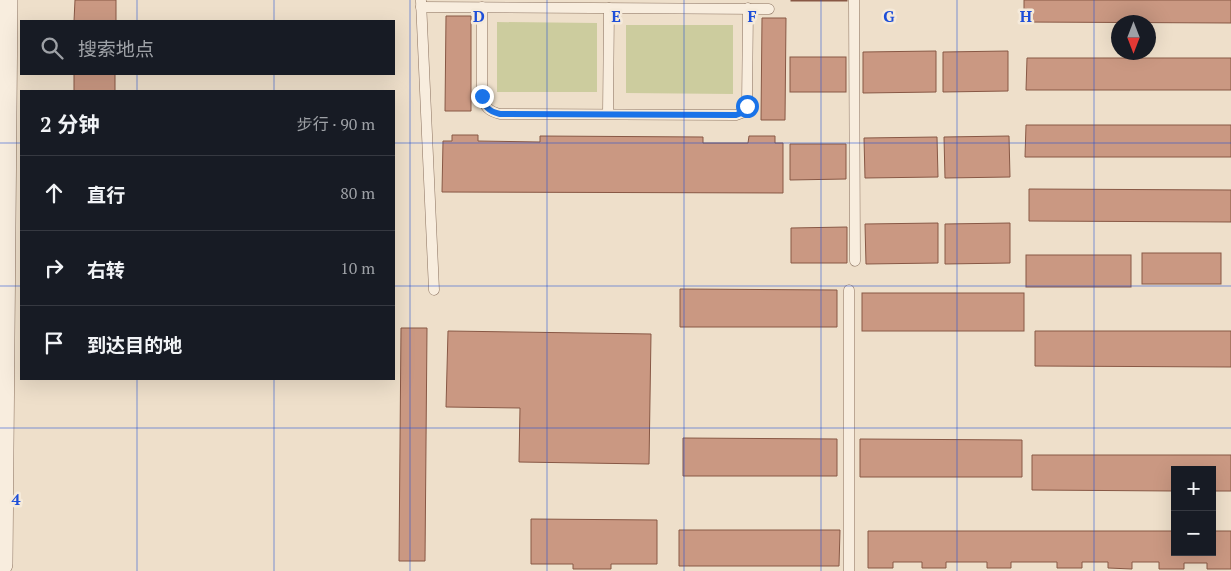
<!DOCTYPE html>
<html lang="zh">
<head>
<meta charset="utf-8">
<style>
  body { margin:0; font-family:"PT Serif","Noto Sans SC",serif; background:#20242c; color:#f1f3f6 }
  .controls { position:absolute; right:15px; bottom:15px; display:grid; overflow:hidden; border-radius:0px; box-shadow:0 5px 20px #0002 }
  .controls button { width:45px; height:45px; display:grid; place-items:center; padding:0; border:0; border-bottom:1px solid #363941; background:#171b24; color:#f1f3f6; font:25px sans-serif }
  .compass { position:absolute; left:1111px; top:15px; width:45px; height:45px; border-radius:50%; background:#171b24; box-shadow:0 5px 20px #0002; rotate:180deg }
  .stop { position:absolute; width:15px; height:15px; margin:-11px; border:4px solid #1a73e8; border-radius:50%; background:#fff }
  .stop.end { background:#1a73e8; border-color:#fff; box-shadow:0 1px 5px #0008 }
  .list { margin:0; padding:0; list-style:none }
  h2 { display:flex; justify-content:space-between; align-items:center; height:65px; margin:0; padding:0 20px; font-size:21px }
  h2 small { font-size:16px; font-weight:400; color:#9ea1a6 }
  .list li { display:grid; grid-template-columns:32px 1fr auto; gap:15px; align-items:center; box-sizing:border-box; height:75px; padding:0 20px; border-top:1px solid #363941 }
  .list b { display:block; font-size:19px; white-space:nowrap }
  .list em { font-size:16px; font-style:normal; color:#9ea1a6 }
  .icon { flex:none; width:28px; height:28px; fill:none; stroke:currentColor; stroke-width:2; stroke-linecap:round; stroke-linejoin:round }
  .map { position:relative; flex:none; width:1231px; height:571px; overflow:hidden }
  .search { position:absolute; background:#171b24; box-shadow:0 5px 20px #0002; left:20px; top:20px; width:375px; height:55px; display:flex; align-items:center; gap:12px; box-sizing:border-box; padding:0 18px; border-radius:0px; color:#9ea1a6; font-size:19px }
  .panel { position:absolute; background:#171b24; box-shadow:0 5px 20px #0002; left:20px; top:90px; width:375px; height:290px; border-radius:0px }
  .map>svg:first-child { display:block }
  .green { fill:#cccc9e }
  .building { fill:#ca9882; stroke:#885845 }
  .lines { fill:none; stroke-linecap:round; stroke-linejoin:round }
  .service-casing { stroke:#8a715f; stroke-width:11 }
  .tertiary-casing { stroke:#8a715f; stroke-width:26 }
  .service { stroke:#f8edde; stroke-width:10 }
  .tertiary { stroke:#f8edde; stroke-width:25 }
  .route { stroke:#1a73e8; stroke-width:6 }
  .grid { fill:none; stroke:#1d4ed8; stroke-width:1; stroke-opacity:0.55 }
  .grid-label { font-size:16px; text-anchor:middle; font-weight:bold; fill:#1d4ed8; stroke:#f5eada; stroke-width:5; stroke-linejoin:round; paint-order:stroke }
</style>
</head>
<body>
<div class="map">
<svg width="1231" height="571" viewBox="0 0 1231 571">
  <rect width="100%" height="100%" fill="#eedfca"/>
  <g class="green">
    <path d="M 497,22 L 597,23 L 597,92 L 497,92 Z"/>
    <path d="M 626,25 L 733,25 L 733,94 L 626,93 Z"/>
  </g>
  <g class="building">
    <path d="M 75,0 L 116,0 L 116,21 L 74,21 Z"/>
    <rect x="791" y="0" width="56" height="1"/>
    <path d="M 1024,0 L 1231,0 L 1231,23 L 1024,22 Z"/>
    <path d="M 446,16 L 471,16 L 471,111 L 445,111 Z"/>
    <path d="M 762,18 L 786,18 L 785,120 L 761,120 Z"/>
    <path d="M 936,51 L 936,92 L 863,93 L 863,52 Z"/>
    <path d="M 1008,51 L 1008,91 L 943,92 L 943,52 Z"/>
    <rect x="790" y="57" width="56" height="35"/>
    <path d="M 1027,58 L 1231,58 L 1231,90 L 1026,90 Z"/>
    <rect x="74" y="74" width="41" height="17"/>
    <path d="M 1026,125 L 1231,125 L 1231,157 L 1025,157 Z"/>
    <path d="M 452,135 L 478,135 L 478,141 L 540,142 L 540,136 L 703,137 L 703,143 L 748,143 L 749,136 L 775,136 L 775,143 L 783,143 L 783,193 L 442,192 L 443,141 L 452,141 Z"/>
    <path d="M 1009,136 L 1010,177 L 945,178 L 944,137 Z"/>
    <path d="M 937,137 L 938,177 L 865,178 L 864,138 Z"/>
    <path d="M 790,144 L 846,144 L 846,179 L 790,180 Z"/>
    <path d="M 1029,189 L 1231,190 L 1231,222 L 1029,221 Z"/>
    <path d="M 938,223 L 938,263 L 866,264 L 865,224 Z"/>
    <path d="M 1010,223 L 1010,263 L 945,264 L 945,224 Z"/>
    <path d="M 847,227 L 847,263 L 791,263 L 791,228 Z"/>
    <rect x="1142" y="253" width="79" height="31"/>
    <rect x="1026" y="255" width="105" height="32"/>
    <path d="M 680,289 L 837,290 L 837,327 L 680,327 Z"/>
    <rect x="862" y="293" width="162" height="38"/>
    <path d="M 401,328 L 427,328 L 425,561 L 399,561 Z"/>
    <path d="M 448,331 L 651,334 L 649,464 L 519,462 L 520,408 L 446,407 Z"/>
    <path d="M 1035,331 L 1231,331 L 1231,367 L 1035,366 Z"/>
    <path d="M 683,438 L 837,439 L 837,476 L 683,476 Z"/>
    <path d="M 860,439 L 1022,440 L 1022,477 L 860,477 Z"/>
    <path d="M 1032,455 L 1231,455 L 1231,491 L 1212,491 L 1212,470 L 1175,470 L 1175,491 L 1032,490 Z"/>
    <path d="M 531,519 L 657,520 L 657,564 L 611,564 L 611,569 L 573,569 L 573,564 L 531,564 Z"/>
    <path d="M 679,530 L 840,530 L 839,566 L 679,566 Z"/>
    <path d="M 868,531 L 1175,531 L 1175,552 L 1212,552 L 1212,531 L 1231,531 L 1231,569 L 1207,569 L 1207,563 L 1184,563 L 1184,569 L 1159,569 L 1159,562 L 1132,562 L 1132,569 L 1108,568 L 1108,562 L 1082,562 L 1082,568 L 1057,568 L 1057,562 L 1011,562 L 1011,568 L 987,568 L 987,562 L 946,562 L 946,568 L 922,568 L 922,562 L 893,562 L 893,568 L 868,568 Z"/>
  </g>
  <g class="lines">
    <g class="service-casing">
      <g id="service">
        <path d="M 854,0 L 855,261"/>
        <path d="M 421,1 L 434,290"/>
        <path d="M 421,7 L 769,9"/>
        <path d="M 482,7 L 482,96 C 485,107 488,111 500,114 L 736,115 L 744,112 L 747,106 L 748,8"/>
        <path d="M 608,114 L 609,8"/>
        <path d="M 849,571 L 849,290"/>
      </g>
    </g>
    <g class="tertiary-casing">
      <path id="tertiary" d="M 0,564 L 5,0"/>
    </g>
    <use href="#service" class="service"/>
    <use href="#tertiary" class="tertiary"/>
  </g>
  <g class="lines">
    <path class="route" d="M 482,96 C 485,107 488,111 500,114 L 736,115 L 744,112 L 747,106"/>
  </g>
  <path class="grid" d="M 137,0 L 137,21M 274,0 L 274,21M 410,0 L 410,571M 547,0 L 547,571M 684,0 L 684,571M 821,0 L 821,571M 957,0 L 957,571M 1094,0 L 1094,571M 137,74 L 137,91M 274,74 L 274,91M 0,143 L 21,143M 394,143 L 1231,143M 0,286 L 21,286M 394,286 L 1231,286M 137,379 L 137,571M 274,379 L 274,571M 0,428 L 1231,428"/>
  <g class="grid-label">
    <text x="479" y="22">D</text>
    <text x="616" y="22">E</text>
    <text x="752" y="22">F</text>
    <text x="889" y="22">G</text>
    <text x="1026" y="22">H</text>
    <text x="16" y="505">4</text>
  </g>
</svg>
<div class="controls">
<button>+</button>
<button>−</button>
</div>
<svg class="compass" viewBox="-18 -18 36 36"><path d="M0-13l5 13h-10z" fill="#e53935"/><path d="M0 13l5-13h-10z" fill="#9ea1a6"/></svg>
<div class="stop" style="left:747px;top:106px"></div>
<div class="stop end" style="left:482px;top:96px"></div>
<div class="search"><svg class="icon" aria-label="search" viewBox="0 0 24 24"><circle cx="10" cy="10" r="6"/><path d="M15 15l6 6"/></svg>搜索地点</div>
<section class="panel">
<h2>2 分钟<small>步行 · 90 m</small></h2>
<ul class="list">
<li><svg class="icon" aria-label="ahead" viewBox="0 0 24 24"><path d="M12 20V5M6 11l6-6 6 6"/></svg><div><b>直行</b></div><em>80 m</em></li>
<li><svg class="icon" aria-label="right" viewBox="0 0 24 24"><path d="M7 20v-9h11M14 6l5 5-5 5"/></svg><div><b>右转</b></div><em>10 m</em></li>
<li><svg class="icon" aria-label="arrive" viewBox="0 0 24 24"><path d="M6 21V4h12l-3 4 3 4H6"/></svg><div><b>到达目的地</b></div></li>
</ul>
</section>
</div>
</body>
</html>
